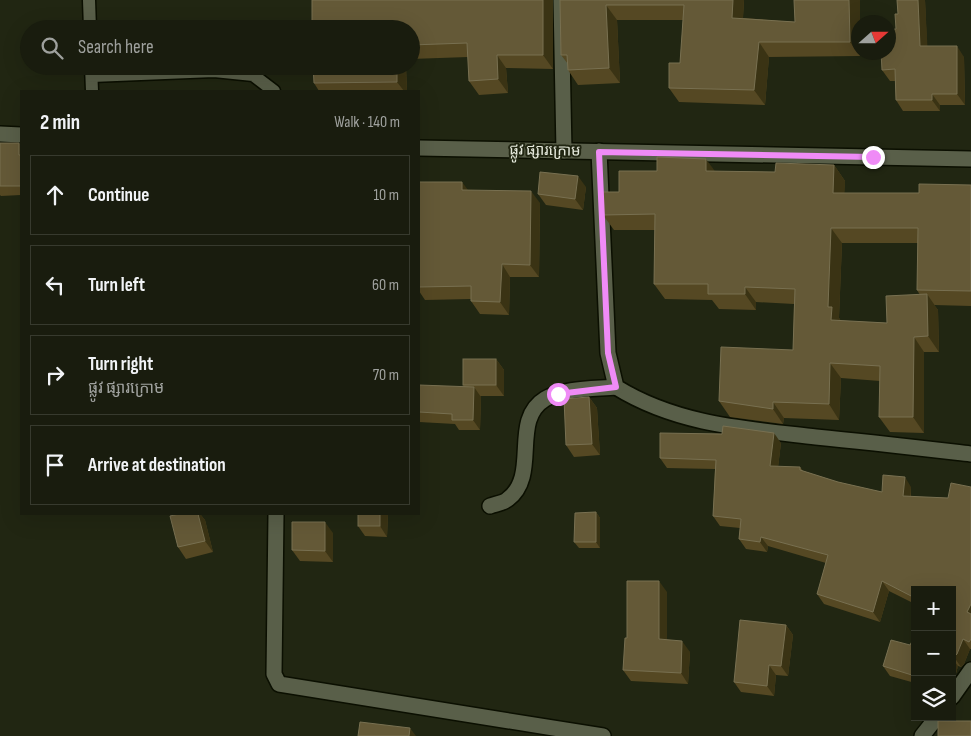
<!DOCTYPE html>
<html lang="en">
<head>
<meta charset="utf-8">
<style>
  body { margin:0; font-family:"Sofia Sans Condensed","Noto Sans Khmer",sans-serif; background:#222517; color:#f1f3f6 }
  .controls { position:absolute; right:15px; bottom:15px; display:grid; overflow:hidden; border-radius:0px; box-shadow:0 5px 20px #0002 }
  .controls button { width:45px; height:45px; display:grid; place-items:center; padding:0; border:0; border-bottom:1px solid #373a2e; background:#191c0e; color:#f1f3f6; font:25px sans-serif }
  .compass { position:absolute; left:851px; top:15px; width:45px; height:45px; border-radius:50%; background:#191c0e; box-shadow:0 5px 20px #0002; rotate:69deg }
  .stop { position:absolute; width:15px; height:15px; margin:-11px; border:4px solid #ef8bf6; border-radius:50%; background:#fff }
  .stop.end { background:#ef8bf6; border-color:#fff; box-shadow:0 1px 5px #0008 }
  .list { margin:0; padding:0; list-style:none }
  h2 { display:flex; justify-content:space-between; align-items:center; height:65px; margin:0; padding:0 20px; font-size:21px }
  h2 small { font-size:16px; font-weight:400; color:#9fa19e }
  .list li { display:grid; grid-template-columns:32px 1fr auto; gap:15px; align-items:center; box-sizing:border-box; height:80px; margin:0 10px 10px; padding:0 10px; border:1px solid #373a2e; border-radius:0px }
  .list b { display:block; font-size:19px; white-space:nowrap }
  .list p { margin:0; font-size:16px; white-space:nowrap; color:#9fa19e }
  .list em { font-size:16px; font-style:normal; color:#9fa19e }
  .icon { flex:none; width:28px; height:28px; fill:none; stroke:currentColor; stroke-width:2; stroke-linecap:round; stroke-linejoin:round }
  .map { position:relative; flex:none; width:971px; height:736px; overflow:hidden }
  .search { position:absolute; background:#191c0e; box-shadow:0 5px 20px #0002; left:20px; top:20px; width:400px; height:55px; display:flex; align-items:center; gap:12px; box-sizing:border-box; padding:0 18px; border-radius:28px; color:#9fa19e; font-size:19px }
  .panel { position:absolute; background:#191c0e; box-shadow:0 5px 20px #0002; left:20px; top:90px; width:400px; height:425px; border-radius:0px }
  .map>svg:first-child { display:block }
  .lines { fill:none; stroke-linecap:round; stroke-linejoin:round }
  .lane-casing { stroke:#0b0f01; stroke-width:15 }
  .street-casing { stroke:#0b0f01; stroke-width:18 }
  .secondary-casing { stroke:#0b0f01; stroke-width:18 }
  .lane { stroke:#595f49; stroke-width:12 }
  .street { stroke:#595f49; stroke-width:15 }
  .secondary { stroke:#595f49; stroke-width:15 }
  .wall { fill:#554823; fill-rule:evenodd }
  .shaded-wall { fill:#3a3314 }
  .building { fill:#645937; stroke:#787051 }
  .route { stroke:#ef8bf6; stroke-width:6 }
  .labels { text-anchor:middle; stroke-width:4; stroke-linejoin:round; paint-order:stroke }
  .street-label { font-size:15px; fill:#e5e9dc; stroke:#212612 }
</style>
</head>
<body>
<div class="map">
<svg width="971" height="736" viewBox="0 0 971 736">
  <rect width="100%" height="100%" fill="#212612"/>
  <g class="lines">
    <g class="lane-casing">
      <g id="lane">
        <path d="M 89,0 L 90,29"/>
        <path d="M 91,66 L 92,91"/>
        <path d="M 92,76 L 214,71 L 253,75 L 274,91"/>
      </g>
    </g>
    <g class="street-casing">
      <g id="street">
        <path d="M 561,0 L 564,151"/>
        <path d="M 599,151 L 608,353 L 616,387 C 677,425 747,429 816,437 C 868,442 919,448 971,454"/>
        <path d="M 490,506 C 495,504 504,503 508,499 C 540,475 510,420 545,399 C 564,388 594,389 616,387"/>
        <path d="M 276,514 L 274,674 L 279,684 L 603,736"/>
        <path d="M 952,697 L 971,670"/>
        <path d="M 922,736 L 937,717"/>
      </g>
    </g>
    <g class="secondary-casing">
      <g id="secondary">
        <path d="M 0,134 L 21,135"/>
        <path d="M 419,148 L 971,159"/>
      </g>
    </g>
    <use href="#lane" class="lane"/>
    <use href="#street" class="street"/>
    <use href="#secondary" class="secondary"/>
  </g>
  <g class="wall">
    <path d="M 312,0 L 553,0 L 553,69 L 506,68 L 508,93 L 479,95 L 469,81 L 468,57 L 411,59 L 411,29 Z"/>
    <path d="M 560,0 L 744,0 L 743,18 L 795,22 L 860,0 L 860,56 L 769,57 L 765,105 L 679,102 L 669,88 L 680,63 L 683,20 L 617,20 L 620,83 L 578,85 L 568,70 L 568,64 L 561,55 Z"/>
    <path d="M 897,0 L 925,0 L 927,46 L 964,57 L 965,105 L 940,105 L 940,111 L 903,111 L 896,100 L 895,81 L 890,81 L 882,70 L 896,29 L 898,14 Z"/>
    <path d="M 406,66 L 407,91 L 319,91 L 314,83 Z"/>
    <path d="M 0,143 L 19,143 L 21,147 L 21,195 L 1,196 L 0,195 Z"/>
    <path d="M 834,165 L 845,181 L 844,193 L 919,193 L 971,185 L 971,306 L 934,305 L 938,310 L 939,352 L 924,352 L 924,433 L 890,432 L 879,417 L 880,381 L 841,378 L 839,420 L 784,418 L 783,424 L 730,417 L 719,401 L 793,350 L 794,304 L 756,302 L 756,310 L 719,309 L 712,300 L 665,299 L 654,284 L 655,230 L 614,230 L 603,215 L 619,192 L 657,171 L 775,172 ZM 842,243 L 918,243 L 917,290 L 920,295 L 887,323 L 841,321 L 839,318 Z"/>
    <path d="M 586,187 L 583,210 L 546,205 L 538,194 Z"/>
    <path d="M 468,190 L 540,203 L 539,277 L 510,277 L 509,315 L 480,314 L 471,301 L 471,299 L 425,300 L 419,291 L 419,287 Z"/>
    <path d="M 496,359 L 504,370 L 504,396 L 480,396 L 481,397 L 480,430 L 459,430 L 455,424 L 419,422 L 419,385 L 464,387 L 463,385 Z"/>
    <path d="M 589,397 L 597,408 L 600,455 L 574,457 L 566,445 Z"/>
    <path d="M 781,443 L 778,467 L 800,467 L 803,471 L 838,482 L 882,492 L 911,487 L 911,497 L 948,498 L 971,487 L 971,649 L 970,649 L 964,664 L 961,667 L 958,666 L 955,677 L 952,680 L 952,590 L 915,590 L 915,604 L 889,591 L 880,622 L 824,604 L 817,594 L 826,563 L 768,546 L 767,552 L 746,549 L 739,539 L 740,528 L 720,526 L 713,516 L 715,469 L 667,468 L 660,458 Z"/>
    <path d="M 596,512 L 600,518 L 600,548 L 579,548 L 574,542 Z"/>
    <path d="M 108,514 L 139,514 L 109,515 Z"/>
    <path d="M 179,514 L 200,514 L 205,520 L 213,552 L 186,559 L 178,547 Z"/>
    <path d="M 358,514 L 388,514 L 387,537 L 365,536 L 358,526 Z"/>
    <path d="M 333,533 L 333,562 L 300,561 L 292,550 Z"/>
    <path d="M 667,592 L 667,640 L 690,652 L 688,684 L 631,681 L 623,670 L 627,638 Z"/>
    <path d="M 786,625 L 793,635 L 788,676 L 776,675 L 774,696 L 741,692 L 734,682 Z"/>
    <path d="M 915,636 L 915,683 L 890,676 L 883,666 L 910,645 Z"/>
  </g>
  <g class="shaded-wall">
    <path d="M 543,0 L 553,0 L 553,69 L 543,55 Z"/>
    <path d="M 733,0 L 744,0 L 742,32 L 732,18 Z"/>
    <path d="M 849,0 L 860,0 L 860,22 L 858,22 L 858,52 L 860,52 L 860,56 L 850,42 Z"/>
    <path d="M 918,0 L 925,0 L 928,57 L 920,46 Z"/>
    <path d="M 606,5 L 617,20 L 620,83 L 609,68 Z"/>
    <path d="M 759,42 L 769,57 L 765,105 L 754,90 Z"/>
    <path d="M 957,46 L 964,57 L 965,105 L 957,94 Z"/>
    <path d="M 497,55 L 506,68 L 508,93 L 498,79 Z"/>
    <path d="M 397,66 L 406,66 L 407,91 L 404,91 L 397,82 Z"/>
    <path d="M 932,94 L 940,105 L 940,111 L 932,100 Z"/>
    <path d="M 19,143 L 21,147 L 21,159 L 19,155 Z"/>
    <path d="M 706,159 L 717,174 L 706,171 Z"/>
    <path d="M 834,165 L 845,181 L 844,208 L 833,193 Z"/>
    <path d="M 578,176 L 586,187 L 583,210 L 575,199 Z"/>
    <path d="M 462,182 L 471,194 L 462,190 Z"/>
    <path d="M 531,191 L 540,203 L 539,277 L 530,265 Z"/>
    <path d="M 831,228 L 842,243 L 839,318 L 842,323 L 831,320 L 828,307 Z"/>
    <path d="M 502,264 L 510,277 L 509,315 L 500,302 Z"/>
    <path d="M 745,287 L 756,302 L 756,310 L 745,294 Z"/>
    <path d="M 927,294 L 938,310 L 939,352 L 928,336 Z"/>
    <path d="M 914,337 L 924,352 L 924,433 L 913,417 Z"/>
    <path d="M 496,359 L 504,370 L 504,396 L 496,385 Z"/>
    <path d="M 830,363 L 841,378 L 839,420 L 829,404 Z"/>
    <path d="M 474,387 L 481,397 L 480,430 L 473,420 Z"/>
    <path d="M 589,397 L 597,408 L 600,455 L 592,444 Z"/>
    <path d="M 773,402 L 784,418 L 783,424 L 773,409 Z"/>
    <path d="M 774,433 L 781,443 L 777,476 L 770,466 Z"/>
    <path d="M 905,477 L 911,487 L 910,506 L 903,496 Z"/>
    <path d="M 596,512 L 600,518 L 600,548 L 596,542 Z"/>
    <path d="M 198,514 L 200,514 L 205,520 L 213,552 L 205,541 Z"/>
    <path d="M 380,514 L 388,514 L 387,537 L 380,526 Z"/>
    <path d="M 325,522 L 333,533 L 333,562 L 325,551 Z"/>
    <path d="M 761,537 L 768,546 L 767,552 L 760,542 Z"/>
    <path d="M 659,581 L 667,592 L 667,651 L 659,639 Z"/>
    <path d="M 882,581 L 889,591 L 880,622 L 873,612 Z"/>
    <path d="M 971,604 L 971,618 L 967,612 Z"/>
    <path d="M 786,625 L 793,635 L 788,676 L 781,666 Z"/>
    <path d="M 963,639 L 970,649 L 964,664 L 961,667 L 954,657 Z"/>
    <path d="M 682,641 L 690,652 L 688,684 L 681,673 Z"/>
    <path d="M 952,658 L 958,666 L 955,677 L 952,680 Z"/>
    <path d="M 769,665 L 776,675 L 774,696 L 767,686 Z"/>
    <path d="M 410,728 L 416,736 L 409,736 Z"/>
  </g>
  <g class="building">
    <path d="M 312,0 L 543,0 L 543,55 L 497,55 L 498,79 L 469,81 L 467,43 L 411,45 L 411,29 L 312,29 Z"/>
    <path d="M 560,0 L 733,0 L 732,18 L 795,22 L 794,0 L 849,0 L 850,42 L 759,42 L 754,90 L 669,88 L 669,63 L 680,63 L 684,5 L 606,5 L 609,68 L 568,70 L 567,55 L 561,55 Z"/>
    <path d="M 897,0 L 918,0 L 920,46 L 957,46 L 957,94 L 932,94 L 932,100 L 896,100 L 895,69 L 882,70 L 881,52 L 888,52 L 888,30 L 896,29 L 895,14 L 898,14 Z"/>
    <path d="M 313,66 L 397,66 L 397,82 L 314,83 Z"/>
    <path d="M 0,143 L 19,143 L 19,155 L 21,155 L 21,186 L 0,186 Z"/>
    <path d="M 657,157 L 706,159 L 706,171 L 775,172 L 776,163 L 834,165 L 833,193 L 919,193 L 919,184 L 971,185 L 971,291 L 917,290 L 918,228 L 831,228 L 828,307 L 832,307 L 831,320 L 887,323 L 886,296 L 927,294 L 928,336 L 914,337 L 913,417 L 879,417 L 880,366 L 830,363 L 829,404 L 773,402 L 773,409 L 719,401 L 721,347 L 793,350 L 795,289 L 745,287 L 745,294 L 708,294 L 708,284 L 654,284 L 655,214 L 603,215 L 603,192 L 619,192 L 619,171 L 657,171 Z"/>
    <path d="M 540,172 L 578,176 L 575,199 L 538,194 Z"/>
    <path d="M 419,182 L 462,182 L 462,190 L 531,191 L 530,265 L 502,264 L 500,302 L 471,301 L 471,286 L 419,287 Z"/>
    <rect x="463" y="359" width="33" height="26"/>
    <path d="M 419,385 L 474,387 L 473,420 L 452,420 L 452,414 L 419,412 Z"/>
    <path d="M 589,397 L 592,444 L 566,445 L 564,399 Z"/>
    <path d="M 723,426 L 774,433 L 770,466 L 800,467 L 800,470 L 838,482 L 882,492 L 883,475 L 905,477 L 903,496 L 948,498 L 951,483 L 971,487 L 971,604 L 967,612 L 971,614 L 971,639 L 969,642 L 963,639 L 957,654 L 954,657 L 952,657 L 952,590 L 915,590 L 915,598 L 882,581 L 873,612 L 817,594 L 828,555 L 761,537 L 760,542 L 739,539 L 741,519 L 713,516 L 716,460 L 660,458 L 660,433 L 722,434 Z"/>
    <path d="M 596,512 L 596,542 L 574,542 L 575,513 Z"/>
    <path d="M 179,514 L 198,514 L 205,541 L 178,547 L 170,516 Z"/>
    <rect x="358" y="514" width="22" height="12"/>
    <path d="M 292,522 L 325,522 L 325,551 L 292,550 Z"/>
    <path d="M 627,581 L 659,581 L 659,639 L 682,641 L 681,673 L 623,670 L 625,638 L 627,638 Z"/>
    <path d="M 740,620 L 786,625 L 781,666 L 769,665 L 767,686 L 734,682 Z"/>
    <path d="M 915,636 L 915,676 L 883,666 L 891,640 L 910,645 Z"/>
    <rect x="938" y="721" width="33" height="15"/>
    <path d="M 360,722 L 410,728 L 409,736 L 358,736 Z"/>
  </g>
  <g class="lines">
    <path class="route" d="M 558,394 L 616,387 L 608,353 L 599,152 L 873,157"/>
  </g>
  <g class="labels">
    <g class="street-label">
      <text transform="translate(545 150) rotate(1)" y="5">ផ្លូវ ផ្សារក្រោម</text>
    </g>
  </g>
</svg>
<div class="controls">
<button>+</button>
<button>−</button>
<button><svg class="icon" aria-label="layers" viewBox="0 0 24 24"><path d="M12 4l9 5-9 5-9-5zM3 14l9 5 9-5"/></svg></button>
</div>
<svg class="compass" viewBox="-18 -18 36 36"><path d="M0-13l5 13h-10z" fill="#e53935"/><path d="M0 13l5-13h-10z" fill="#9fa19e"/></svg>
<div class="stop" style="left:558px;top:394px"></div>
<div class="stop end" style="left:873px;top:157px"></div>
<div class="search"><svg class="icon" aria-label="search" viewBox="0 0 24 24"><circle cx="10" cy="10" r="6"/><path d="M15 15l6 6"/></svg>Search here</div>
<section class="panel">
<h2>2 min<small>Walk · 140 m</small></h2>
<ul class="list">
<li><svg class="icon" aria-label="ahead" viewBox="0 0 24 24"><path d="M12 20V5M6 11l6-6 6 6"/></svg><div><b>Continue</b></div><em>10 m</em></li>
<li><svg class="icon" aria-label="left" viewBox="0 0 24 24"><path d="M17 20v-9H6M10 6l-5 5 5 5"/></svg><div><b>Turn left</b></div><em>60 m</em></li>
<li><svg class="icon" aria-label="right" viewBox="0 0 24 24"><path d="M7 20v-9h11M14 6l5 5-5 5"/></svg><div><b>Turn right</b><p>ផ្លូវ ផ្សារក្រោម</p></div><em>70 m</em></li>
<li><svg class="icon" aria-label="arrive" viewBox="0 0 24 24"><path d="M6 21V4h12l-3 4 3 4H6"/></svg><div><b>Arrive at destination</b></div></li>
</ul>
</section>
</div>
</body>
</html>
